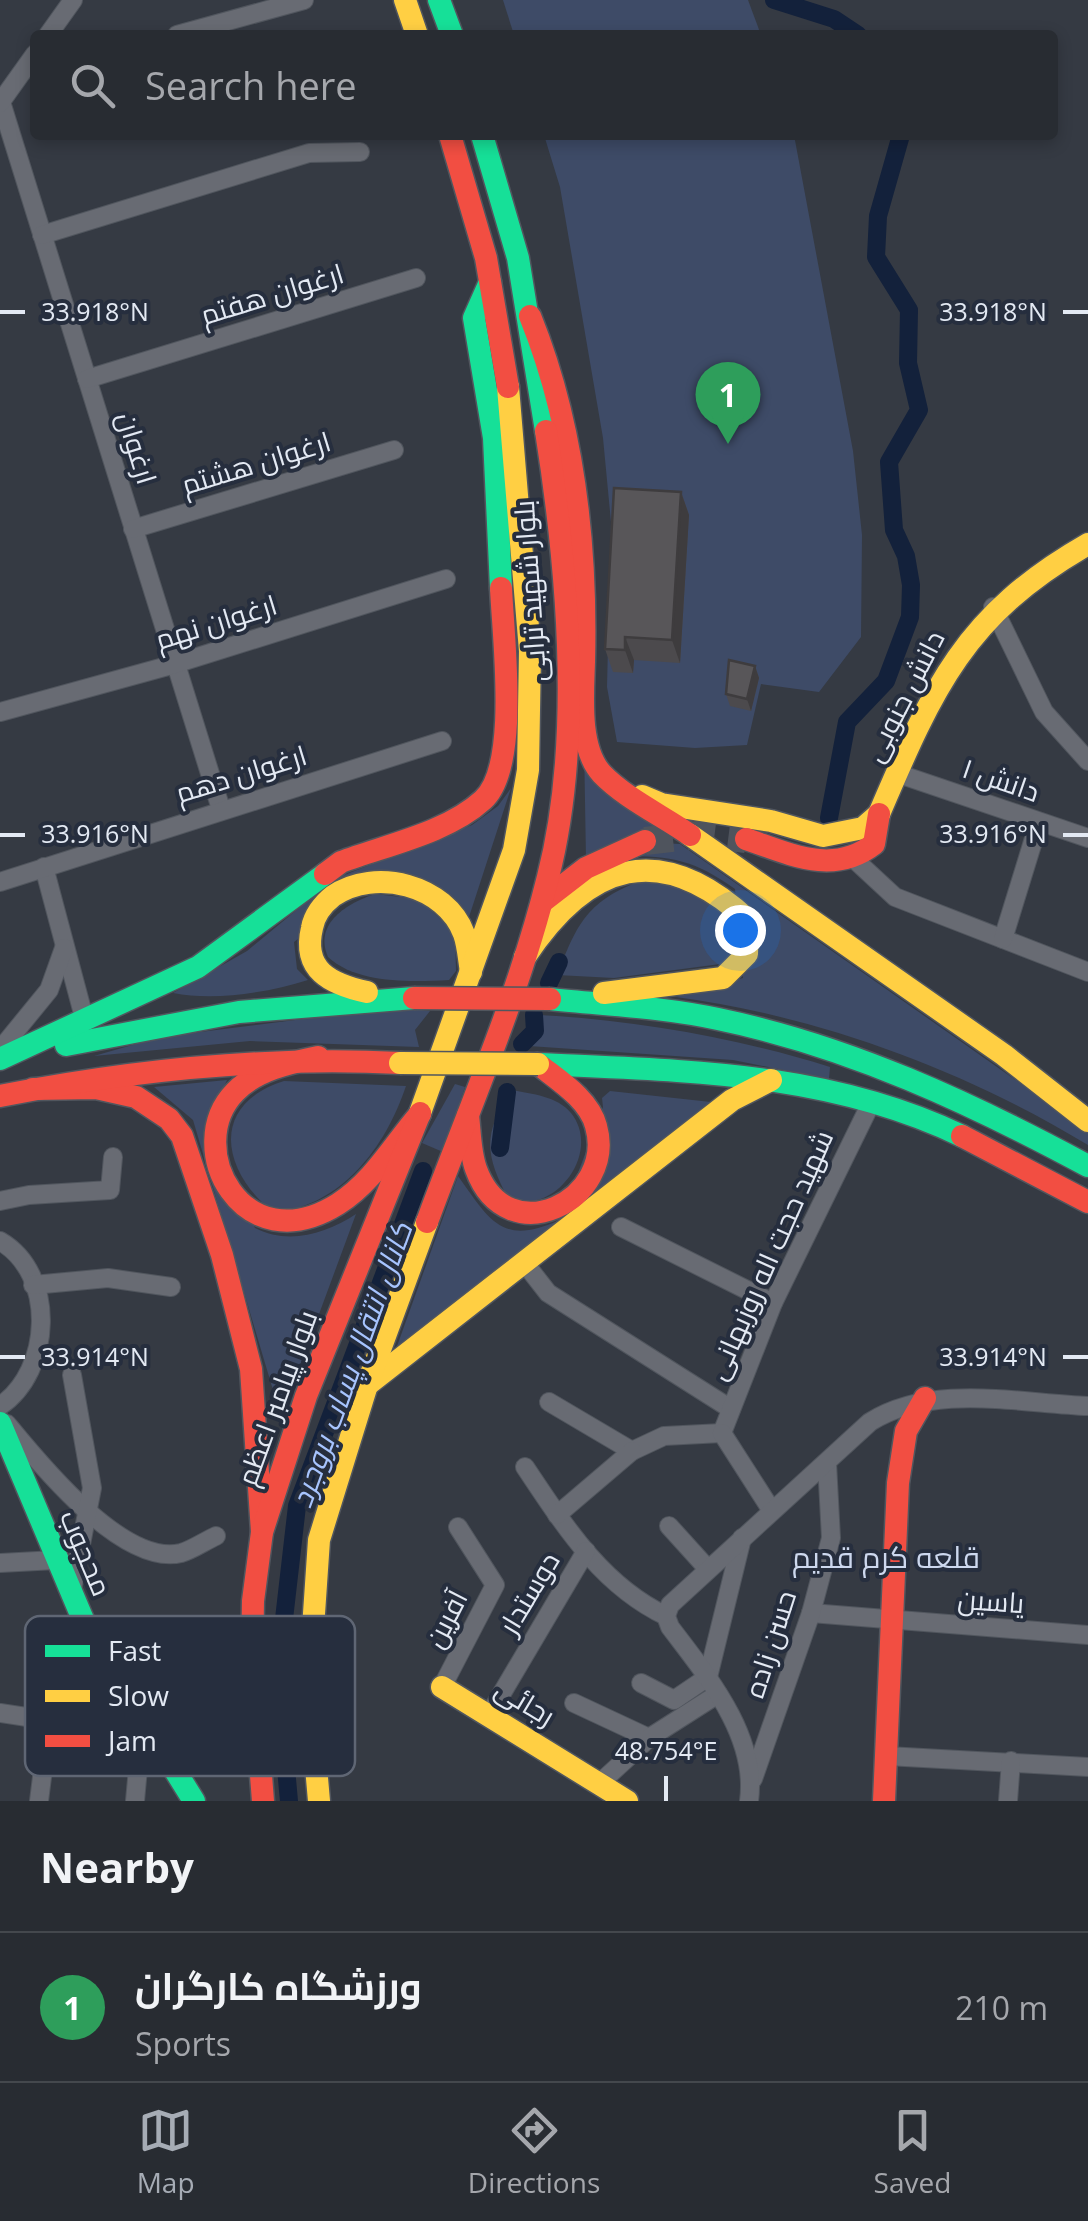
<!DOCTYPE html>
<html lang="en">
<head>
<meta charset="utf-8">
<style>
  body { margin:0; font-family:"Open Sans",Cairo,sans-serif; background:#34383e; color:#f1f3f6 }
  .you { position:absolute; left:740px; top:930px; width:35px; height:35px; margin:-25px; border:8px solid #fff; border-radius:50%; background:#1a73e8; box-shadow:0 0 0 15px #1a73e833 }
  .badge { display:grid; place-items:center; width:65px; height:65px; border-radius:50%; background:#a6acb5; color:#fff; font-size:32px; font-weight:700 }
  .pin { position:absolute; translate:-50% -82px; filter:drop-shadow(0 2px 5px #0008) }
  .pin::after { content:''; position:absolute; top:52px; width:35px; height:30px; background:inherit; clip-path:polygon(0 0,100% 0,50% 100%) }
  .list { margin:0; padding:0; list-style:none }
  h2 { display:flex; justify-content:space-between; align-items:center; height:130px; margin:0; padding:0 40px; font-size:42px }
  h2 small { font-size:32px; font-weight:400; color:#a5a7ac }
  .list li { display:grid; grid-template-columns:65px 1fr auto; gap:30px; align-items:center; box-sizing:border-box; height:150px; padding:0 40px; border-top:2px solid #44484d }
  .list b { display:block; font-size:38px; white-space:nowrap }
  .list p { margin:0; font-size:32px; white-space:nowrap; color:#a5a7ac }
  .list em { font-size:32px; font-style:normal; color:#a5a7ac }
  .icon { flex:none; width:55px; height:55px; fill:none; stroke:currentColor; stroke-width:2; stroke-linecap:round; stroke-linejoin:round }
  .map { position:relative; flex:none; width:1088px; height:1801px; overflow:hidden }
  .search { position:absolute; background:#282c32; box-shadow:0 5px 15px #0003; left:30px; right:30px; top:30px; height:110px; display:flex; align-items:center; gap:25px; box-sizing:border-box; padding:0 35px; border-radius:10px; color:#a5a7ac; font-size:38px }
  .sheet { height:280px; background:#282c32 }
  nav { display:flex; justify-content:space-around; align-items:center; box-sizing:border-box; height:140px; border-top:2px solid #44484d; background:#282c32; font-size:28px; color:#a5a7ac }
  nav a { display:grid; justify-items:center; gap:5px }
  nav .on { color:#a6acb5 }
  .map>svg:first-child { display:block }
  .green { fill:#3e4b67 }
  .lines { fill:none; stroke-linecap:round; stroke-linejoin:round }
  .canal { stroke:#13213b; stroke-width:18 }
  .primary-tunnel { stroke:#4f545d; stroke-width:28; stroke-dasharray:28 14; stroke-linecap:butt }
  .street-casing { stroke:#51565e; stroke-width:20 }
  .fast-casing { stroke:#51565e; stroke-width:25 }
  .slow-casing { stroke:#51565e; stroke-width:25 }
  .jam-casing { stroke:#51565e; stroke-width:25 }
  .street { stroke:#686b73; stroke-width:18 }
  .fast { stroke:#16e098; stroke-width:22 }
  .slow { stroke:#ffcf43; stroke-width:22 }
  .jam { stroke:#f24e42; stroke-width:22 }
  .slow-bridge-casing { stroke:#51565e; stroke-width:25; stroke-linecap:butt }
  .jam-bridge-casing { stroke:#51565e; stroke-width:25; stroke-linecap:butt }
  .slow-bridge { stroke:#ffcf43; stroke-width:22 }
  .jam-bridge { stroke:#f24e42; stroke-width:22 }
  .wall { fill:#4c4a4d }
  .shaded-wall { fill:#3e3c3e }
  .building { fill:#585659; stroke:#3e3c3e; stroke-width:2.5 }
  .ticks { fill:none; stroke:#e3e9f3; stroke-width:4 }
  .labels { text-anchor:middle; stroke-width:8; stroke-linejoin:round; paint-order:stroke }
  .street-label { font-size:28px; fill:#e3e9f3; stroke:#262e3e }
  .water-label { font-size:30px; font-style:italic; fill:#a7c4fe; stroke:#262e3e }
  .neighbourhood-label { font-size:30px; fill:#cdd8ee; stroke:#262e3e }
  .key { fill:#262e3e; stroke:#5f6674; stroke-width:2.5 }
  .key-label { font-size:28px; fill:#e3e9f3 }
  .ticks-label { font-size:25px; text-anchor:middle; fill:#e3e9f3; stroke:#262e3e; stroke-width:8; stroke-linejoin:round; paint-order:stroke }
</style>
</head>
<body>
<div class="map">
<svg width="1088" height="1801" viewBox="0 0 1088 1801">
  <rect width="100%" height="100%" fill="#353a43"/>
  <g class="green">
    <path d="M 503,0 L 748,0 L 761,35 L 514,35 Z"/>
    <path d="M 544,135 L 794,135 L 853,451 L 862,535 L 861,637 L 819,692 L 761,684 L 747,745 L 695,748 L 617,742 L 607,687 L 611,522 L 603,438 L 560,187 Z"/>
    <path d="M 584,743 L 656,827 L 643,829 L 586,859 Z"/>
    <path d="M 511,788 L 469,917 L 384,872 L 294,942 L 297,969 L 308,980 C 267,993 214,1001 173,993 L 247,951 L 334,879 L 472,825 L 498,806 Z"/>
    <path d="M 660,843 L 680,844 L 1088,1131 L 1088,1145 C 965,1070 818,1016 676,997 L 743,978 L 735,889 C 694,860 673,856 622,856 Z"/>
    <path d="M 643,880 L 702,889 L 743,937 L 728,963 L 614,978 L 557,975 C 577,923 588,900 643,880 Z"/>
    <path d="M 375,894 L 418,899 L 455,932 L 456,971 L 449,980 C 411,982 357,984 328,957 C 313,923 348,903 375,894 Z"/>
    <path d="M 398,1007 L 430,1011 L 415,1030 L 419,1047 L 250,1041 L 94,1056 L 160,1037 Z"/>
    <path d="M 539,1015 C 636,1020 737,1038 830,1067 L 829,1079 L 733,1060 L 529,1046 L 542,1032 Z"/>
    <path d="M 227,1080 L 207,1125 L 255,1228 C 288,1245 326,1234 356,1214 L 281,1417 L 193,1120 L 154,1087 Z"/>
    <path d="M 284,1081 L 406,1086 C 385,1148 342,1205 274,1213 C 222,1172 208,1105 284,1081 Z"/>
    <path d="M 455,1084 L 465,1087 L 443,1152 L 422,1143 Z"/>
    <path d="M 512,1090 C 532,1094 557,1096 571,1113 C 595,1143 573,1187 541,1199 C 532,1202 519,1200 509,1200 C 485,1155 482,1134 512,1090 Z"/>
    <path d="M 610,1091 L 711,1102 L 396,1349 L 458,1176 C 491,1222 502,1246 560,1220 L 603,1107 L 602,1098 Z"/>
  </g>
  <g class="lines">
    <g class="canal">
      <path d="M 774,0 L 834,19 L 858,35"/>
      <path d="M 829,818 L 847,722 L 886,681 L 910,617 L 911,585 L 906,556 L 894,530 L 889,462 L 919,410 L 908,363 L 909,310 L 876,257 L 878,216 L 901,135"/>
      <path d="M 549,983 L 559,962"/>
      <path d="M 522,1044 L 535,1031 L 534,1015"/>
      <path d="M 500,1148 L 507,1092"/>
      <path d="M 289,1801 L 282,1725 L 281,1645 L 297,1506 L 423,1171"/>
    </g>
    <path class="primary-tunnel" d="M 645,841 L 707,834 L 746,839"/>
    <g class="street-casing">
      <g id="street">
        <path d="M 48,35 L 73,0"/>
        <path d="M 177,35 L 304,0"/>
        <path d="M 1,102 L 221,809"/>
        <path d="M 0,103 L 35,54"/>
        <path d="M 42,235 L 309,153 L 360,152"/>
        <path d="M 87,379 L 416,278"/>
        <path d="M 133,529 L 394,450"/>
        <path d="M 993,607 L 1044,712 L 1088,761"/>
        <path d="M 0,712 L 175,664 L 446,579"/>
        <path d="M 896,773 L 1088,838"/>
        <path d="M 854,859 L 895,897 L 1088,972"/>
        <path d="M 44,867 L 85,1021"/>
        <path d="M 0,882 L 442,741"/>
        <path d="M 1003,939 L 1039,822"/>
        <path d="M 0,1050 L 49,990 L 64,948"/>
        <path d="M 0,1201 L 29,1195 L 110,1190 L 113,1157"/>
        <path d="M 621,1227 L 773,1303"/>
        <path d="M 0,1241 C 57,1274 52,1371 0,1406"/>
        <path d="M 523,1261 L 548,1293 L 731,1409"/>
        <path d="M 33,1285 L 108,1278 L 171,1287"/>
        <path d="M 549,1402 L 632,1451 L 664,1436 L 722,1433"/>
        <path d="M 7,1424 C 39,1463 123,1567 181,1553 C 192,1550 205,1541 216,1536"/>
        <path d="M 722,1433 L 773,1303 L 872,1101"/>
        <path d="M 722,1433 L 772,1511"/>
        <path d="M 525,1467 C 564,1525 601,1585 666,1616"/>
        <path d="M 557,1515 L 632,1451"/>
        <path d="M 669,1526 L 707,1568"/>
        <path d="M 0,1563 L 56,1560"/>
        <path d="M 71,1595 L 92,1488 L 72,1375"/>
        <path d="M 811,1613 L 1088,1635"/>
        <path d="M 641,1683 L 674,1700 L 708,1677 L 742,1538"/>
        <path d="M 442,1687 L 495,1585 L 458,1527"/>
        <path d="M 574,1703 L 649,1738"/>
        <path d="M 0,1713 L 157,1737"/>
        <path d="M 489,1715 L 586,1551"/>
        <path d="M 887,1756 L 1088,1767"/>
        <path d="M 753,1779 L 811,1613 L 831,1538 L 827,1463"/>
        <path d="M 601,1782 L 649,1738 L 718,1694"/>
        <path d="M 39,1801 L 49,1721"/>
        <path d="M 135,1801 L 141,1735"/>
        <path d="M 749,1801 C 758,1736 707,1676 670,1627 L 666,1616 L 670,1605 L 870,1422 C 932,1383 1017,1403 1088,1406"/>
        <path d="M 1008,1801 L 1011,1761"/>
      </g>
    </g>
    <g class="fast-casing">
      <g id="fast">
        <path d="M 439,0 L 452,35"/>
        <path d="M 482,135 L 518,258 L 546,431"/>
        <path d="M 490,282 L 474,318 L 494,438 L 501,588"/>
        <path d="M 550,999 C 606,1005 663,1007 718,1019 C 849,1046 971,1103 1088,1166"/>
        <path d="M 66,1045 L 239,1012 L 414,998"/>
        <path d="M 0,1059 L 198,967 L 325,874"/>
        <path d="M 538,1064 C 685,1071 826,1071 962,1136"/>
        <path d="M 0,1423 L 87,1629 L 194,1801"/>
      </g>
    </g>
    <g class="slow-casing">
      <g id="slow">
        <path d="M 405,0 L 417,35"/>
        <path d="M 642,796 L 661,804 L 771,821 L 823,836 L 863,828 L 879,814"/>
        <path d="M 879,814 C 933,688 964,615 1088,544"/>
        <path d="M 690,835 L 1004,1055 L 1088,1121"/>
        <path d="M 525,957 C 588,862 660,839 748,920 L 747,954 L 723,978 L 604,993"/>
        <path d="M 367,992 C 330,984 302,970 312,928 C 314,916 323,904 333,896 C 375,867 446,885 464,934 C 468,945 469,960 471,972"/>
        <path d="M 420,1113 L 514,850 L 528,770 L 530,651 L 508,387"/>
        <path d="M 367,1385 L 732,1100 L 771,1080"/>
        <path d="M 442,1687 L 627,1801"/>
        <path d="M 319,1801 L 309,1687 L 319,1540 L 367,1385 L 427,1222"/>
      </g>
    </g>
    <g class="jam-casing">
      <g id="jam">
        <path d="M 450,135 L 486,258 L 508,387"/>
        <path d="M 530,316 C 574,425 587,545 584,662 C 583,695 578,748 602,774 C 625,798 663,816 690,835"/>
        <path d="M 746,839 C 790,854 833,876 874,844 L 879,814"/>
        <path d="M 325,874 L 341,862 C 386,845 447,833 483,800 C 520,767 503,637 501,588"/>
        <path d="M 542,902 L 586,868 L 645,841"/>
        <path d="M 318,1057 C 289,1063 256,1070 235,1092 C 182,1146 242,1264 338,1204 C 373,1182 394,1144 420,1114"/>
        <path d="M 33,1089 L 96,1088 L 136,1097 L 169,1119 L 182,1136 L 222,1255 L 251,1369 L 262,1532"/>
        <path d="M 0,1096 C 133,1070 264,1056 400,1063"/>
        <path d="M 468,1115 C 470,1132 470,1153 476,1169 C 507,1255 617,1200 596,1126 C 589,1099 558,1080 538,1064"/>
        <path d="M 962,1136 L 1088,1202"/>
        <path d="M 427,1222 C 469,1108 519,995 548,877 C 583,741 568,570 546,431"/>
        <path d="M 263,1801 L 252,1660 L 253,1601 L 262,1532 L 306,1396 L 420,1113"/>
        <path d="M 884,1801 L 898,1483 L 906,1431 L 925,1398"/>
      </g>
    </g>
    <use href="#street" class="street"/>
    <use href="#fast" class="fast"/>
    <use href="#slow" class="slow"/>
    <use href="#jam" class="jam"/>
    <g class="slow-bridge-casing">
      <path id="slow-bridge" d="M 400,1063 L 538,1064"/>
    </g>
    <g class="jam-bridge-casing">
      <path id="jam-bridge" d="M 414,998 L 550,999"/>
    </g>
    <use href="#slow-bridge" class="slow-bridge"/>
    <use href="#jam-bridge" class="jam-bridge"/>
  </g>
  <g class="wall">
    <path d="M 681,492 L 689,515 L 680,663 L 634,660 L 633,673 L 613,672 L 605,649 Z"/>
    <path d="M 755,666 L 759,678 L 751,711 L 730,706 L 726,694 Z"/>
  </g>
  <g class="shaded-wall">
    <path d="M 681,492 L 689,515 L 680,663 L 672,640 Z"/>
    <path d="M 625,637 L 634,660 L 633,673 L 625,650 Z"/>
    <path d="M 755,666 L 759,678 L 751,711 L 747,699 Z"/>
  </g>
  <g class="building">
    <path d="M 614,488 L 681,492 L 672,640 L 625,637 L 625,650 L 605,649 Z"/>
    <path d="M 729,660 L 755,666 L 747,699 L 726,694 Z"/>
  </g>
  <path class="ticks" d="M 0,312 L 25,312M 1063,312 L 1088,312M 0,835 L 25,835M 1063,835 L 1088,835M 0,1357 L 25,1357M 1063,1357 L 1088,1357M 666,1776 L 666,1801"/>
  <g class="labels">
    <g class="street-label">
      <text transform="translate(272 294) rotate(-17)" y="10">ارغوان هفتم</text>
      <text transform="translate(137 448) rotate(73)" y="10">ارغوان</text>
      <text transform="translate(256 463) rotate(-17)" y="10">ارغوان هشتم</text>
      <text transform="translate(530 591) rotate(-94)" y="10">بلوار شهید ترابی</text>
      <text transform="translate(216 622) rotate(-17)" y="10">ارغوان نهم</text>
      <text transform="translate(904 696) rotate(-63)" y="10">دانش جنوبی</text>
      <text transform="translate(241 774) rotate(-17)" y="10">ارغوان دهم</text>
      <text transform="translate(1001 780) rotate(19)" y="10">دانش ۱</text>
      <text transform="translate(770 1255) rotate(-66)" y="10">شهید حجت اله روزبهانی</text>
      <text transform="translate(277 1398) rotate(-70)" y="10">بلوار پیامبر اعظم</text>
      <text transform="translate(86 1553) rotate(67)" y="10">محجوب</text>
      <text transform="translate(529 1593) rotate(-59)" y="10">دوستدار</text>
      <text transform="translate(991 1601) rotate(4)" y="10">یاسین</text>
      <text transform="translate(446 1619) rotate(-63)" y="10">آفرین</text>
      <text transform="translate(770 1644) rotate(-72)" y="10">حسن زاده</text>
      <text transform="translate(525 1702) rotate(31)" y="10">رجائی</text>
    </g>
    <g class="water-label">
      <text transform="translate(352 1365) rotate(-70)" y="10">کانال انتقال پساب بروجرد</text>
    </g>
    <g class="neighbourhood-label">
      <text x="886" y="1568">قلعه کرم قدیم</text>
    </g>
  </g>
  <rect x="25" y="1616" width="330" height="160" rx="15" class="key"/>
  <rect x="45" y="1645" width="45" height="12" fill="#16e098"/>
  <rect x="45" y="1690" width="45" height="12" fill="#ffcf43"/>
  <rect x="45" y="1735" width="45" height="12" fill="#f24e42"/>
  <g class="key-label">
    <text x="108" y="1661">Fast</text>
    <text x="108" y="1706">Slow</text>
    <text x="108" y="1751">Jam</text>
  </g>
  <g class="ticks-label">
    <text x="95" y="321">33.918°N</text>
    <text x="993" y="321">33.918°N</text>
    <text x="95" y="843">33.916°N</text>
    <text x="993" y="843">33.916°N</text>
    <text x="95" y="1366">33.914°N</text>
    <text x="993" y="1366">33.914°N</text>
    <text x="666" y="1760">48.754°E</text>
  </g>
</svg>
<div class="you"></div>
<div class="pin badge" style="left:728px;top:444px;background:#2e9e5b">1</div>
<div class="search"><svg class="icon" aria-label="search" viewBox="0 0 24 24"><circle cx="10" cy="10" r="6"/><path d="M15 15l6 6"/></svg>Search here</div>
</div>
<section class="sheet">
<h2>Nearby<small></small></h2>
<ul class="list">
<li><span class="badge" style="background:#2e9e5b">1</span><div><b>ورزشگاه کارگران</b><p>Sports</p></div><em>210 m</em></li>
</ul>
</section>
<nav>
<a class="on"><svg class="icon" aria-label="map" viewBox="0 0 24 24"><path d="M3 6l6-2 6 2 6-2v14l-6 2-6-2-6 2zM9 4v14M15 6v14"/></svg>Map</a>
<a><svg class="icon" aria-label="directions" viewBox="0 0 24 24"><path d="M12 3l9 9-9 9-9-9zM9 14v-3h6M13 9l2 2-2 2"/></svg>Directions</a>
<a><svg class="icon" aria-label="saved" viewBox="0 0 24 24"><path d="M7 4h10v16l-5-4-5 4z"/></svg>Saved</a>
</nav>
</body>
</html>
